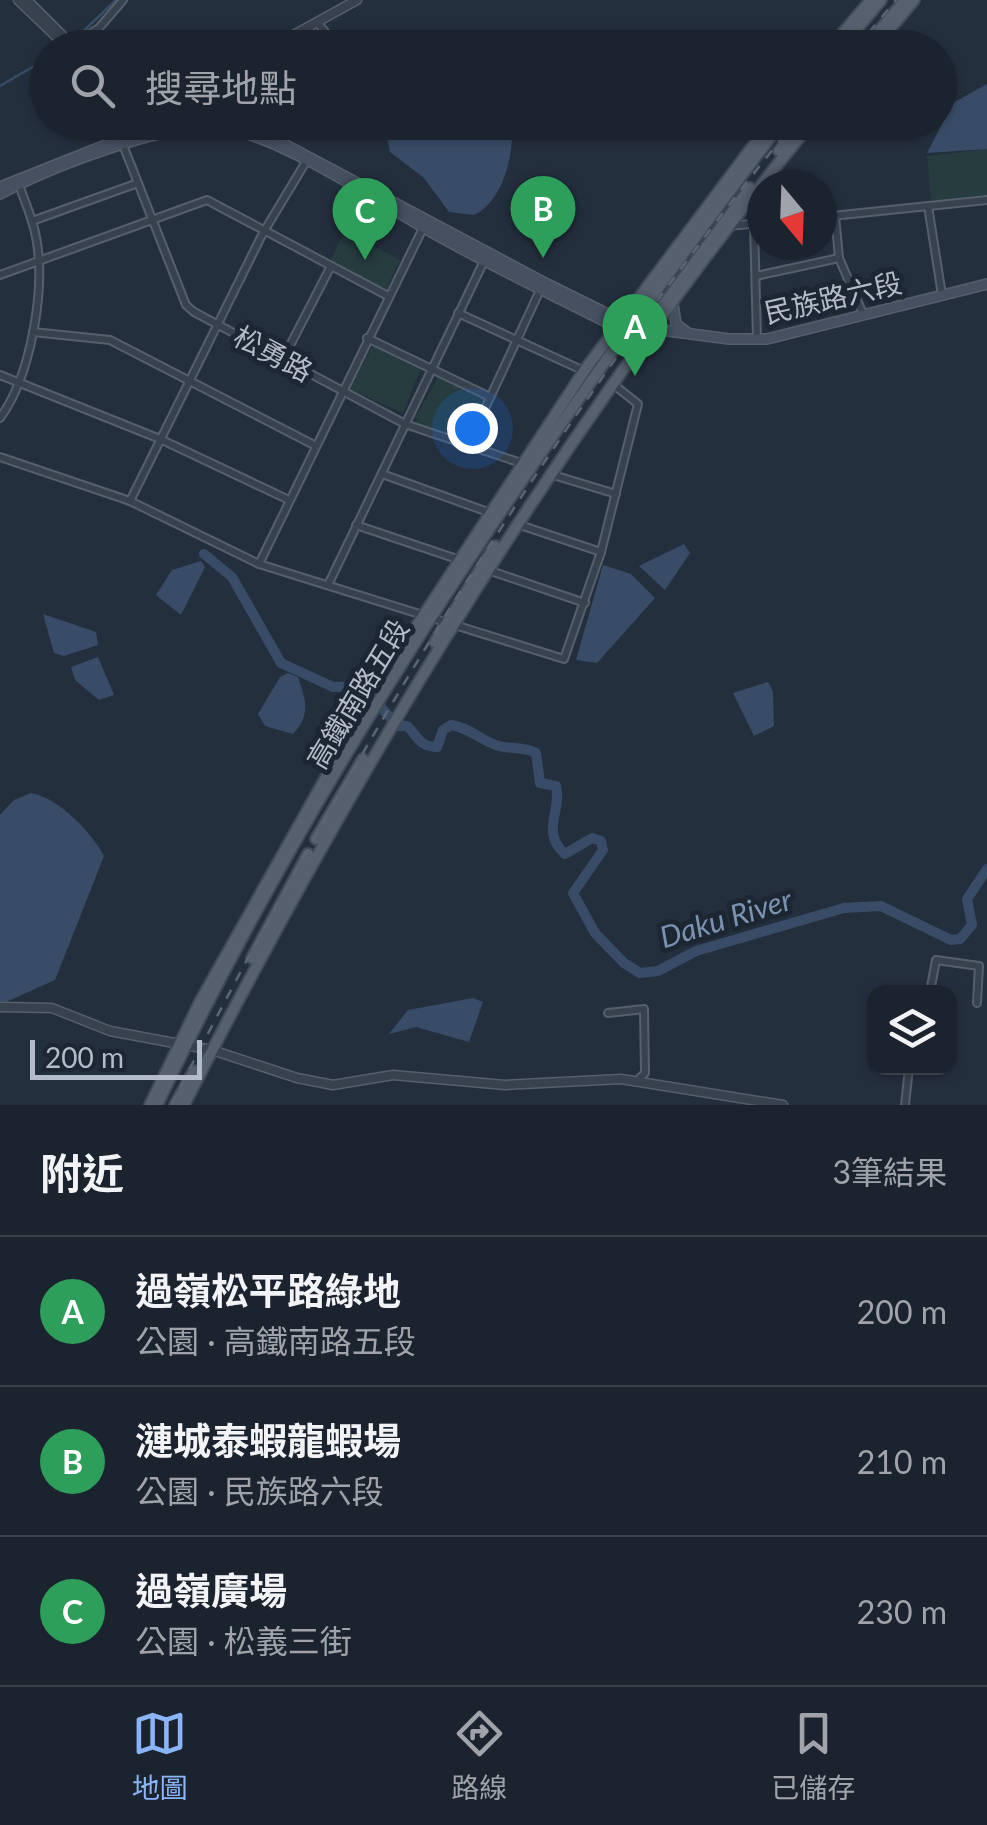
<!DOCTYPE html>
<html lang="zh-TW">
<head>
<meta charset="utf-8">
<style>
  body { margin:0; font-family:Lato,"Noto Sans TC",sans-serif; background:#242b36; color:#f1f3f6 }
  .controls { position:absolute; right:30px; bottom:30px; display:grid; overflow:hidden; border-radius:20px; box-shadow:0 2px 8px #0004 }
  .controls button { width:90px; height:90px; display:grid; place-items:center; padding:0; border:0; border-bottom:2px solid #39404a; background:#1b232e; color:#f1f3f6; font:50px sans-serif }
  .compass { position:absolute; left:747px; top:170px; width:90px; height:90px; border-radius:50%; background:#1b232e; box-shadow:0 2px 8px #0004; rotate:161deg }
  .scale { position:absolute; left:30px; bottom:25px; width:172px; box-sizing:border-box; padding-left:10px; border:5px solid #b4bcc9; border-top:0; font-size:28px; line-height:35px; white-space:nowrap; color:#b4bcc9; -webkit-text-stroke:8px #1d2633; paint-order:stroke }
  .you { position:absolute; left:472px; top:428px; width:35px; height:35px; margin:-25px; border:8px solid #fff; border-radius:50%; background:#1a73e8; box-shadow:0 0 0 15px #1a73e833 }
  .badge { display:grid; place-items:center; width:65px; height:65px; border-radius:50%; background:#8ab4f8; color:#fff; font-size:32px; font-weight:700 }
  .pin { position:absolute; translate:-50% -82px; filter:drop-shadow(0 2px 5px #0008) }
  .pin::after { content:''; position:absolute; top:52px; width:35px; height:30px; background:inherit; clip-path:polygon(0 0,100% 0,50% 100%) }
  .list { margin:0; padding:0; list-style:none }
  h2 { display:flex; justify-content:space-between; align-items:center; height:130px; margin:0; padding:0 40px; font-size:42px }
  h2 small { font-size:32px; font-weight:400; color:#a0a4aa }
  .list li { display:grid; grid-template-columns:65px 1fr auto; gap:30px; align-items:center; box-sizing:border-box; height:150px; padding:0 40px; border-top:2px solid #39404a }
  .list b { display:block; font-size:38px; white-space:nowrap }
  .list p { margin:0; font-size:32px; white-space:nowrap; color:#a0a4aa }
  .list em { font-size:32px; font-style:normal; color:#a0a4aa }
  .icon { flex:none; width:55px; height:55px; fill:none; stroke:currentColor; stroke-width:2; stroke-linecap:round; stroke-linejoin:round }
  .map { position:relative; flex:none; width:987px; height:1105px; overflow:hidden }
  .search { position:absolute; background:#1b232e; box-shadow:0 2px 8px #0004; left:30px; right:30px; top:30px; height:110px; display:flex; align-items:center; gap:25px; box-sizing:border-box; padding:0 35px; border-radius:55px; color:#a0a4aa; font-size:38px }
  .sheet { height:580px; background:#1b232e }
  nav { display:flex; justify-content:space-around; align-items:center; box-sizing:border-box; height:140px; border-top:2px solid #39404a; background:#1b232e; font-size:28px; color:#a0a4aa }
  nav a { display:grid; justify-items:center; gap:5px }
  nav .on { color:#8ab4f8 }
  .map>svg:first-child { display:block }
  .green { fill:#263c3f }
  .water { fill:#394c67 }
  .lines { fill:none; stroke-linecap:round; stroke-linejoin:round }
  .stream { stroke:#394c67; stroke-width:2.5 }
  .river { stroke:#394c67; stroke-width:10 }
  .minor-casing { stroke:#565f6c; stroke-width:10 }
  .tertiary-casing { stroke:#565f6c; stroke-width:11 }
  .secondary-casing { stroke:#565f6c; stroke-width:12 }
  .primary-casing { stroke:#414a57; stroke-width:14 }
  .minor { stroke:#38414e; stroke-width:6 }
  .tertiary { stroke:#38414e; stroke-width:8 }
  .secondary { stroke:#465061; stroke-width:9 }
  .primary { stroke:#56606e; stroke-width:10 }
  .rail { stroke:#5a6575; stroke-width:2.5; stroke-dasharray:10 10; stroke-linecap:butt }
  .labels { text-anchor:middle; stroke-width:10; stroke-linejoin:round; paint-order:stroke }
  .street-label { font-size:28px; fill:#b4bcc9; stroke:#1d2633 }
  .water-label { font-size:30px; font-style:italic; fill:#7c92b1; stroke:#1d2633 }
</style>
</head>
<body>
<div class="map">
<svg width="987" height="1105" viewBox="0 0 987 1105">
  <rect width="100%" height="100%" fill="#242f3e"/>
  <g class="green">
    <path d="M 987,149 L 987,195 L 931,201 L 927,156 Z"/>
    <path d="M 345,231 L 400,260 L 386,290 L 330,261 Z"/>
    <path d="M 373,345 L 421,368 L 403,413 L 350,389 Z"/>
    <path d="M 439,376 L 484,398 L 464,439 L 417,423 L 415,418 Z"/>
  </g>
  <g class="water">
    <path d="M 987,84 L 987,149 L 927,153 L 953,103 Z"/>
    <path d="M 394,123 L 512,123 C 514,154 504,200 474,215 L 449,212 L 424,178 L 390,152 L 386,132 Z"/>
    <path d="M 684,544 L 690,553 L 665,590 L 639,566 Z"/>
    <path d="M 201,561 L 205,567 L 181,615 L 156,595 L 172,570 Z"/>
    <path d="M 603,565 L 631,574 L 655,598 L 597,663 L 576,660 Z"/>
    <path d="M 43,614 L 96,632 L 98,645 L 64,656 L 54,653 Z"/>
    <path d="M 98,657 L 114,695 L 99,700 L 75,680 L 71,667 Z"/>
    <path d="M 288,673 L 298,677 C 306,701 311,715 293,734 L 265,726 L 258,714 L 280,677 Z"/>
    <path d="M 768,682 L 773,692 L 774,726 L 754,736 L 733,693 Z"/>
    <path d="M 31,793 C 59,798 91,832 104,856 L 55,980 L 6,1002 L 0,1001 L 0,815 L 14,800 Z"/>
    <path d="M 473,998 L 483,1002 L 469,1042 L 416,1027 L 389,1034 L 408,1010 Z"/>
  </g>
  <g class="lines">
    <g class="stream">
      <path d="M 74,40 L 116,0"/>
      <path d="M 0,86 L 48,58"/>
    </g>
    <path class="river" d="M 204,554 L 232,577 L 281,663 L 333,687 L 361,686 L 398,726 L 407,726 C 418,736 419,747 437,747 L 443,730 L 451,725 C 470,728 479,739 496,745 C 510,750 523,746 536,753 L 540,783 L 556,786 C 562,812 540,832 565,854 L 592,838 L 601,841 L 603,850 L 573,893 L 595,933 L 624,963 L 640,973 L 658,971 L 696,951 L 844,908 L 881,906 L 951,940 L 960,939 L 972,925 L 967,899 L 987,869"/>
    <g class="minor-casing">
      <g id="minor">
        <path d="M 317,22 L 338,48"/>
        <path d="M 307,27 L 322,48"/>
        <path d="M 73,45 L 99,28 L 123,0"/>
        <path d="M 123,145 L 186,305 L 194,312 L 405,424 L 521,463"/>
        <path d="M 928,206 L 942,295"/>
        <path d="M 835,216 L 839,258 L 863,314"/>
        <path d="M 822,217 L 987,200"/>
        <path d="M 32,221 L 138,183"/>
        <path d="M 754,224 L 757,339"/>
        <path d="M 728,226 L 762,223"/>
        <path d="M 0,275 L 207,200 L 388,296"/>
        <path d="M 756,276 L 839,258"/>
        <path d="M 458,313 L 584,371"/>
        <path d="M 33,332 L 110,340 L 314,445"/>
        <path d="M 367,338 L 490,397"/>
        <path d="M 283,359 L 331,266"/>
        <path d="M 0,375 L 160,439 L 289,500"/>
        <path d="M 0,418 C 31,376 46,288 36,237 C 33,219 25,202 19,185"/>
        <path d="M 468,445 L 541,288"/>
        <path d="M 0,457 L 130,501 L 259,564 L 564,659 L 601,552 L 638,404 L 614,385"/>
        <path d="M 382,474 L 488,512"/>
        <path d="M 550,474 L 616,494"/>
        <path d="M 130,501 L 263,233 L 307,160"/>
        <path d="M 517,524 L 601,552"/>
        <path d="M 356,525 L 457,559"/>
        <path d="M 259,564 L 425,224"/>
        <path d="M 488,570 L 585,603"/>
        <path d="M 328,585 L 485,259"/>
        <path d="M 930,992 L 936,960 L 979,966 L 977,1003"/>
        <path d="M 608,1013 L 644,1009 L 645,1073 L 637,1081"/>
        <path d="M 905,1105 L 909,1068"/>
      </g>
    </g>
    <g class="tertiary-casing">
      <g id="tertiary">
        <path d="M 18,0 L 68,48"/>
        <path d="M 27,0 L 75,48"/>
        <path d="M 270,48 L 357,0"/>
        <path d="M 108,122 L 120,142"/>
        <path d="M 114,122 L 123,141"/>
        <path d="M 0,1007 L 52,1008 L 110,1031 L 212,1050 L 297,1078 L 333,1085 L 393,1075 L 505,1085 L 621,1079 L 783,1105"/>
      </g>
    </g>
    <g class="secondary-casing">
      <g id="secondary">
        <path d="M 231,122 L 284,144 L 547,284 L 628,324 L 646,328 L 729,339 L 767,339 L 987,284"/>
        <path d="M 0,187 L 123,138 L 184,122"/>
        <path d="M 0,194 C 50,167 161,124 217,127 C 272,131 378,201 428,230 C 485,263 545,291 604,321 L 622,325"/>
        <path d="M 673,304 L 676,324 L 688,333"/>
      </g>
    </g>
    <g class="primary-casing">
      <g id="primary">
        <path d="M 830,48 L 871,0"/>
        <path d="M 841,48 L 881,0"/>
        <path d="M 865,48 L 905,0"/>
        <path d="M 874,48 L 914,0"/>
        <path d="M 779,151 L 803,122"/>
        <path d="M 641,335 L 750,188"/>
        <path d="M 435,642 L 495,546"/>
        <path d="M 393,662 L 584,371 L 771,122"/>
        <path d="M 316,839 L 363,759"/>
        <path d="M 252,958 L 308,854"/>
        <path d="M 150,1105 L 200,1002 L 334,763"/>
        <path d="M 157,1105 C 325,753 546,432 782,122"/>
        <path d="M 175,1105 L 194,1071"/>
        <path d="M 184,1105 C 361,758 564,424 812,122"/>
      </g>
    </g>
    <use href="#minor" class="minor"/>
    <use href="#tertiary" class="tertiary"/>
    <use href="#secondary" class="secondary"/>
    <use href="#primary" class="primary"/>
    <g class="rail">
      <path d="M 856,48 L 896,0"/>
      <path d="M 171,1105 C 348,759 549,424 795,122"/>
    </g>
  </g>
  <g class="labels">
    <g class="street-label">
      <text transform="translate(833 298) rotate(-13)" y="10">民族路六段</text>
      <text transform="translate(273 354) rotate(28)" y="10">松勇路</text>
      <text transform="translate(358 694) rotate(-59)" y="10">高鐵南路五段</text>
    </g>
    <g class="water-label">
      <text transform="translate(726 919) rotate(-17)" y="10">Daku River</text>
    </g>
  </g>
</svg>
<div class="controls">
<button><svg class="icon" aria-label="layers" viewBox="0 0 24 24"><path d="M12 4l9 5-9 5-9-5zM3 14l9 5 9-5"/></svg></button>
</div>
<svg class="compass" viewBox="-18 -18 36 36"><path d="M0-13l5 13h-10z" fill="#e53935"/><path d="M0 13l5-13h-10z" fill="#a0a4aa"/></svg>
<div class="scale">200 m</div>
<div class="you"></div>
<div class="pin badge" style="left:635px;top:376px;background:#2e9e5b">A</div>
<div class="pin badge" style="left:543px;top:258px;background:#2e9e5b">B</div>
<div class="pin badge" style="left:365px;top:260px;background:#2e9e5b">C</div>
<div class="search"><svg class="icon" aria-label="search" viewBox="0 0 24 24"><circle cx="10" cy="10" r="6"/><path d="M15 15l6 6"/></svg>搜尋地點</div>
</div>
<section class="sheet">
<h2>附近<small>3筆結果</small></h2>
<ul class="list">
<li><span class="badge" style="background:#2e9e5b">A</span><div><b>過嶺松平路綠地</b><p>公園 · 高鐵南路五段</p></div><em>200 m</em></li>
<li><span class="badge" style="background:#2e9e5b">B</span><div><b>漣城泰蝦龍蝦場</b><p>公園 · 民族路六段</p></div><em>210 m</em></li>
<li><span class="badge" style="background:#2e9e5b">C</span><div><b>過嶺廣場</b><p>公園 · 松義三街</p></div><em>230 m</em></li>
</ul>
</section>
<nav>
<a class="on"><svg class="icon" aria-label="map" viewBox="0 0 24 24"><path d="M3 6l6-2 6 2 6-2v14l-6 2-6-2-6 2zM9 4v14M15 6v14"/></svg>地圖</a>
<a><svg class="icon" aria-label="directions" viewBox="0 0 24 24"><path d="M12 3l9 9-9 9-9-9zM9 14v-3h6M13 9l2 2-2 2"/></svg>路線</a>
<a><svg class="icon" aria-label="saved" viewBox="0 0 24 24"><path d="M7 4h10v16l-5-4-5 4z"/></svg>已儲存</a>
</nav>
</body>
</html>
